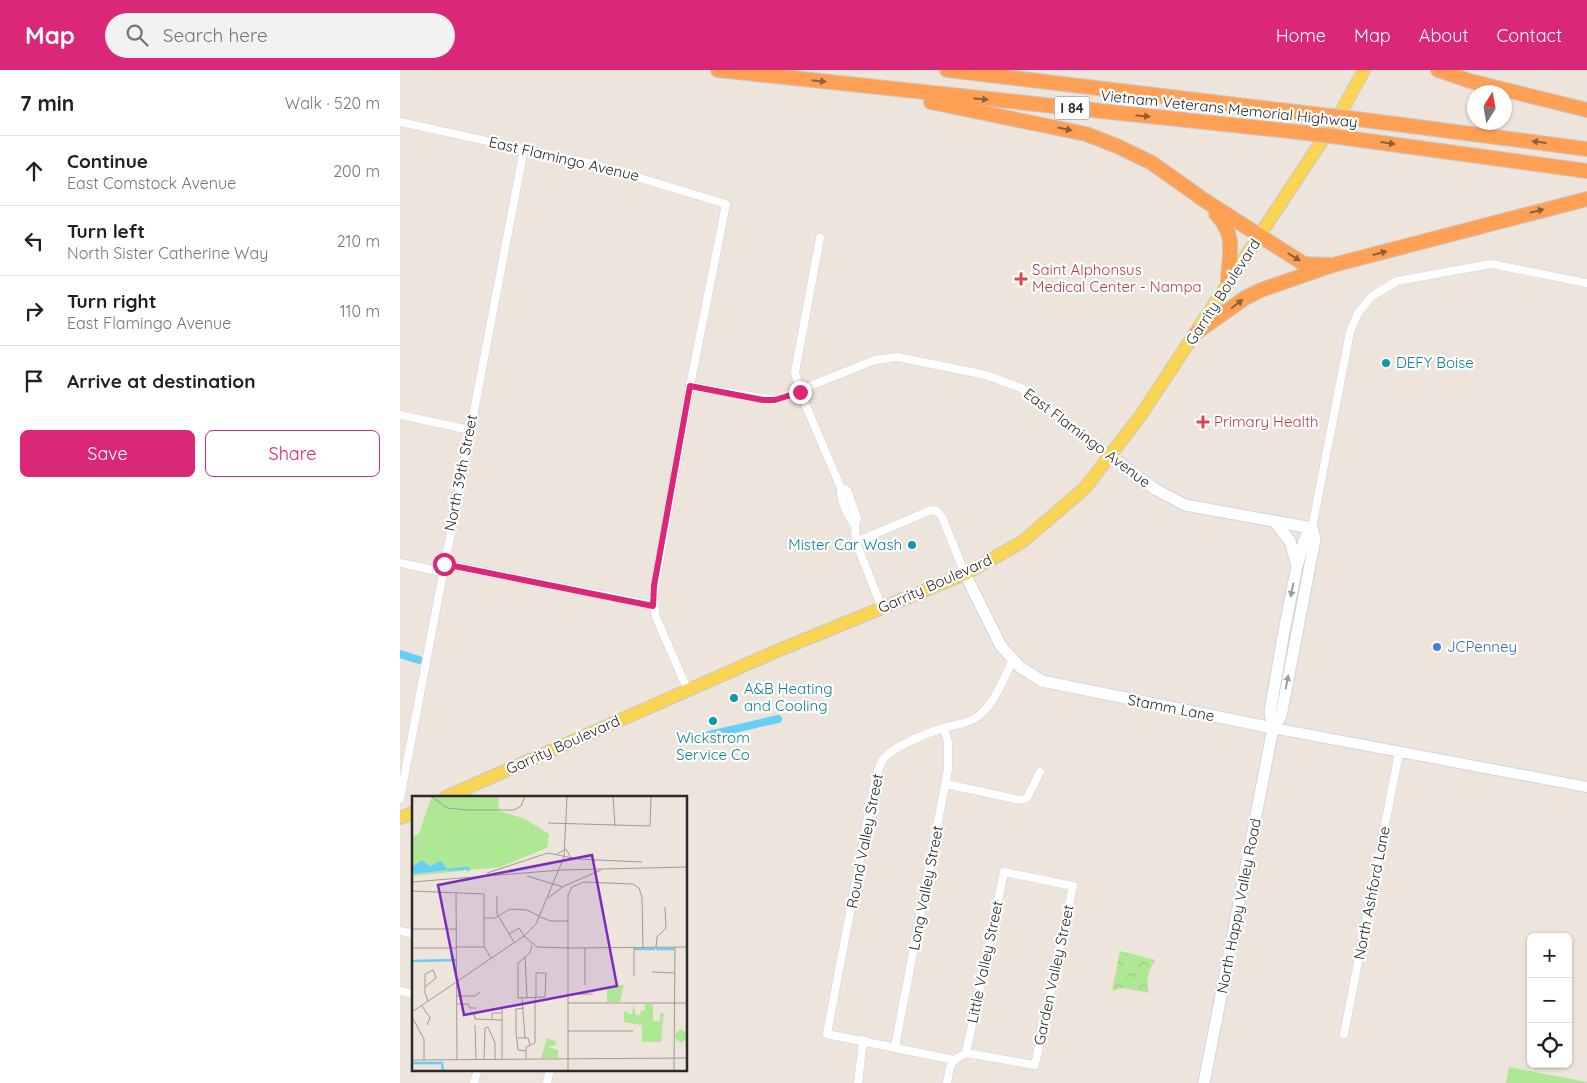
<!DOCTYPE html>
<html lang="en">
<head>
<meta charset="utf-8">
<style>
  body { margin:0; font-family:Quicksand,sans-serif; background:#f2f2f2; color:#202124 }
  .controls { position:absolute; right:15px; bottom:15px; display:grid; overflow:hidden; border-radius:8px; box-shadow:0 1px 4px #0004 }
  .controls button { width:45px; height:45px; display:grid; place-items:center; padding:0; border:0; border-bottom:1px solid #e0e0e0; background:#fff; color:#202124; font:25px sans-serif }
  .compass { position:absolute; left:1067px; top:15px; width:45px; height:45px; border-radius:50%; background:#fff; box-shadow:0 1px 4px #0004; rotate:11deg }
  .stop { position:absolute; width:15px; height:15px; margin:-11px; border:4px solid #db2777; border-radius:50%; background:#fff }
  .stop.end { background:#db2777; border-color:#fff; box-shadow:0 1px 5px #0008 }
  .list { margin:0; padding:0; list-style:none }
  h2 { display:flex; justify-content:space-between; align-items:center; height:65px; margin:0; padding:0 20px; font-size:21px }
  h2 small { font-size:16px; font-weight:400; color:#757577 }
  .list li { display:grid; grid-template-columns:32px 1fr auto; gap:15px; align-items:center; box-sizing:border-box; height:70px; padding:0 20px; border-top:1px solid #e0e0e0 }
  .list b { display:block; font-size:19px; white-space:nowrap }
  .list p { margin:0; font-size:16px; white-space:nowrap; color:#757577 }
  .list em { font-size:16px; font-style:normal; color:#757577 }
  .actions { display:flex; gap:10px; padding:15px 20px }
  .actions a { flex:1; padding:11px 0; border:1px solid #db2777; border-radius:8px; text-align:center; font-size:18px; color:#db2777 }
  .actions .main { background:#db2777; color:#fff }
  .icon { flex:none; width:28px; height:28px; fill:none; stroke:currentColor; stroke-width:2; stroke-linecap:round; stroke-linejoin:round }
  .map { position:relative; flex:none; width:1187px; height:1013px; overflow:hidden }
  header { display:flex; align-items:center; gap:30px; box-sizing:border-box; height:70px; padding:0 25px; background:#db2777; color:#fff }
  header strong { font-size:24px }
  nav { display:flex; gap:28px; margin-inline-start:auto; font-size:18px }
  .search { width:350px; height:45px; background:#f2f2f2; display:flex; align-items:center; gap:12px; box-sizing:border-box; padding:0 18px; border-radius:28px; color:#757577; font-size:19px }
  main { display:flex }
  aside { flex:1; background:#fff }
  .map>svg:first-child { display:block }
  .grass { fill:#afe894 }
  .park { fill:url(#park-crowns) }
  .lines { fill:none; stroke-linecap:round; stroke-linejoin:round }
  .canal { stroke:#67cff6; stroke-width:8 }
  .minor-casing { stroke:#d0d4e4; stroke-width:9 }
  .tertiary-casing { stroke:#d0d4e4; stroke-width:12 }
  .secondary-casing { stroke:#d0d4e4; stroke-width:13 }
  .primary-casing { stroke:#c8c8c8; stroke-width:14 }
  .motorway-casing { stroke:#c8c8c8; stroke-width:16 }
  .minor { stroke:#fff; stroke-width:8 }
  .tertiary { stroke:#fff; stroke-width:10 }
  .secondary { stroke:#fff; stroke-width:11 }
  .primary { stroke:#fad453; stroke-width:12 }
  .motorway { stroke:#ffa054; stroke-width:14 }
  .motorway-bridge-casing { stroke:#c8c8c8; stroke-width:16; stroke-linecap:butt }
  .motorway-bridge { stroke:#ffa054; stroke-width:14 }
  .oneway { fill:#8a5f3d }
  .oneway2 { fill:#9f9f9f }
  .route { stroke:#db2777; stroke-width:6 }
  .health-dot { fill:#e0444e; stroke:#fff; stroke-width:2 }
  .culture-dot { fill:#0f9aa8; stroke:#fff; stroke-width:2 }
  .shop-dot { fill:#3f7fe0; stroke:#fff; stroke-width:2 }
  .labels { text-anchor:middle; stroke-width:4.5; stroke-linejoin:round; paint-order:stroke }
  .shield { fill:#fff; stroke:#6a6a6a; stroke-width:1 }
  .shield-label { font-size:14px; font-weight:bold; fill:#2a2a2a }
  .street-label { font-size:15px; fill:#2a2a2a; stroke:#fff }
  .health-label { font-size:15px; fill:#be3a42; stroke:#fff; text-anchor:start }
  .culture-label { font-size:15px; fill:#0d838f; stroke:#fff; text-anchor:start }
  .shop-label { font-size:15px; fill:#366cbe; stroke:#fff; text-anchor:start }
  .inset-river { fill:none; stroke:#67cff6; stroke-width:2.5 }
  .inset-road { fill:none; stroke:#9f9a94; stroke-width:1 }
  .view { fill:#7b2cbf; fill-opacity:0.15; stroke:#7b2cbf; stroke-width:2.5 }
  .inset-edge { fill:none; stroke:#2a2a2a; stroke-width:2.5 }
</style>
</head>
<body>
<header>
<strong>Map</strong>
<div class="search"><svg class="icon" aria-label="search" viewBox="0 0 24 24"><circle cx="10" cy="10" r="6"/><path d="M15 15l6 6"/></svg>Search here</div>
<nav><a>Home</a><a>Map</a><a>About</a><a>Contact</a></nav>
</header>
<main>
<aside>
<h2>7 min<small>Walk · 520 m</small></h2>
<ul class="list">
<li><svg class="icon" aria-label="ahead" viewBox="0 0 24 24"><path d="M12 20V5M6 11l6-6 6 6"/></svg><div><b>Continue</b><p>East Comstock Avenue</p></div><em>200 m</em></li>
<li><svg class="icon" aria-label="left" viewBox="0 0 24 24"><path d="M17 20v-9H6M10 6l-5 5 5 5"/></svg><div><b>Turn left</b><p>North Sister Catherine Way</p></div><em>210 m</em></li>
<li><svg class="icon" aria-label="right" viewBox="0 0 24 24"><path d="M7 20v-9h11M14 6l5 5-5 5"/></svg><div><b>Turn right</b><p>East Flamingo Avenue</p></div><em>110 m</em></li>
<li><svg class="icon" aria-label="arrive" viewBox="0 0 24 24"><path d="M6 21V4h12l-3 4 3 4H6"/></svg><div><b>Arrive at destination</b></div></li>
</ul>
<div class="actions"><a class="main">Save</a><a>Share</a></div>
</aside>
<div class="map">
<svg width="1187" height="1013" viewBox="0 0 1187 1013">
  <defs>
    <pattern id="park-crowns" width="20" height="18" patternUnits="userSpaceOnUse" patternTransform="scale(1.25)"><rect width="20" height="18" fill="#afe894"/><path d="M2 6a3 3 0 1 1 6 0M12 15a3 3 0 1 1 6 0" fill="none" stroke="#97c780"/></pattern>
  </defs>
  <rect width="100%" height="100%" fill="#ede5db"/>
  <path class="grass" d="M 1109,997 L 1187,1012 L 1187,1013 L 1106,1013 Z"/>
  <path class="park" d="M 720,881 L 756,890 C 749,897 745,913 749,923 L 723,918 L 712,921 Z"/>
  <g class="lines">
    <g class="canal">
      <path d="M 0,584 L 19,590"/>
      <path d="M 296,668 L 378,649"/>
    </g>
    <g class="minor-casing">
      <g id="minor">
        <path d="M 0,52 L 197,95 L 326,134 L 290,316 L 253,528 L 256,547 L 288,621"/>
        <path d="M 420,168 L 395,302 L 400,322 L 441,418 C 440,427 447,449 455,454"/>
        <path d="M 290,316 L 375,330 L 475,290 L 497,287 L 586,305 L 621,318 L 710,386"/>
        <path d="M 0,345 L 70,360"/>
        <path d="M 441,418 L 447,420 L 457,448 L 455,454 L 456,472 L 482,538"/>
        <path d="M 912,458 L 950,262 L 958,243 L 972,226 L 997,211 L 1091,194 L 1187,213"/>
        <path d="M 456,472 L 531,440 L 537,441 L 542,447 L 565,504"/>
        <path d="M 0,493 L 42,502"/>
        <path d="M 44,494 L 253,535"/>
        <path d="M 546,714 L 620,730 L 627,728 L 640,702"/>
        <path d="M 0,729 L 124,79"/>
        <path d="M 0,861 L 14,864"/>
        <path d="M 0,921 L 14,924"/>
        <path d="M 944,964 L 999,683"/>
        <path d="M 495,977 L 548,699 L 548,672 L 544,658"/>
        <path d="M 566,983 L 604,802 L 673,816 L 635,995 L 566,983 L 554,990 L 427,964 L 471,731 C 474,718 476,697 485,687 C 497,675 531,661 547,657 C 559,654 573,652 582,643 C 596,630 604,607 613,590"/>
        <path d="M 74,1013 L 77,1002"/>
        <path d="M 147,1013 L 150,999"/>
        <path d="M 458,1013 L 463,970"/>
        <path d="M 547,1013 L 550,997 L 554,990"/>
      </g>
    </g>
    <g class="tertiary-casing">
      <path id="tertiary" d="M 873,658 L 1187,717"/>
    </g>
    <g class="secondary-casing">
      <g id="secondary">
        <path d="M 710,386 L 755,419 L 785,435 L 912,458"/>
        <path d="M 874,451 L 890,471 L 897,495"/>
        <path d="M 565,504 L 601,576 L 620,597 L 642,611 L 873,658"/>
        <path d="M 873,658 L 870,642 L 884,561 L 897,496 L 905,468 L 912,458"/>
        <path d="M 804,1013 L 873,658 L 881,646 L 915,469 L 912,458"/>
      </g>
    </g>
    <g class="primary-casing">
      <g id="primary">
        <path d="M 46,727 L 372,583 L 565,504 L 622,472 L 685,418 L 741,345 L 941,42 L 964,0"/>
        <path d="M 0,748 L 14,742"/>
      </g>
    </g>
    <g class="motorway-casing">
      <g id="motorway">
        <path d="M 318,0 L 898,62"/>
        <path d="M 547,0 L 913,44"/>
        <path d="M 1038,0 L 1070,11 L 1187,40"/>
        <path d="M 531,32 L 686,64 L 717,76 L 752,93 L 804,130 L 904,194 L 933,195"/>
        <path d="M 957,49 L 1187,79"/>
        <path d="M 939,67 L 1187,101"/>
        <path d="M 816,144 C 837,166 829,183 828,210"/>
        <path d="M 797,262 L 845,228 L 861,220 L 933,195 L 1187,129"/>
      </g>
    </g>
    <use href="#minor" class="minor"/>
    <use href="#tertiary" class="tertiary"/>
    <use href="#secondary" class="secondary"/>
    <use href="#primary" class="primary"/>
    <use href="#motorway" class="motorway"/>
    <g class="motorway-bridge-casing">
      <g id="motorway-bridge">
        <path d="M 913,44 L 957,49"/>
        <path d="M 898,62 L 939,67"/>
      </g>
    </g>
    <use href="#motorway-bridge" class="motorway-bridge"/>
  </g>
  <defs><path id="oneway-solid" d="M-6-.8H1V-3.2L6.5 0L1 3.2V.8H-6Z" transform="scale(1.25)"/></defs>
  <g class="oneway">
    <use href="#oneway-solid" transform="translate(419 11) rotate(6)"/>
    <use href="#oneway-solid" transform="translate(581 29) rotate(6)"/>
    <use href="#oneway-solid" transform="translate(743 46) rotate(6)"/>
    <use href="#oneway-solid" transform="translate(665 59) rotate(12)"/>
    <use href="#oneway-solid" transform="translate(1139 72) rotate(-173)"/>
    <use href="#oneway-solid" transform="translate(988 73) rotate(8)"/>
    <use href="#oneway-solid" transform="translate(1137 141) rotate(-14)"/>
    <use href="#oneway-solid" transform="translate(980 183) rotate(-15)"/>
    <use href="#oneway-solid" transform="translate(894 187) rotate(32)"/>
    <use href="#oneway-solid" transform="translate(837 234) rotate(-37)"/>
  </g>
  <g class="oneway2">
    <use href="#oneway-solid" transform="translate(892 520) rotate(101)"/>
    <use href="#oneway-solid" transform="translate(887 612) rotate(-79)"/>
  </g>
  <g class="lines">
    <path class="route" d="M 44,494 L 253,536 L 254,516 L 290,316 L 363,330 L 375,330 L 400,322"/>
  </g>
  <g class="health-dot">
    <path d="M618.5 201.5h5v5h5v5h-5v5h-5v-5h-5v-5h5z"/>
    <path d="M800.5 344.5h5v5h5v5h-5v5h-5v-5h-5v-5h5z"/>
  </g>
  <g class="culture-dot">
    <circle cx="986" cy="293" r="5"/>
    <circle cx="512" cy="475" r="5"/>
    <circle cx="334" cy="628" r="5"/>
    <circle cx="313" cy="651" r="5"/>
  </g>
  <circle class="shop-dot" cx="1037" cy="577" r="5"/>
  <g class="labels">
    <rect class="shield" x="654.5" y="26.5" width="35" height="23" rx="4"/>
    <g class="shield-label">
      <text x="672" y="43">I 84</text>
    </g>
    <g class="street-label">
      <text transform="translate(829 39) rotate(6)" y="5">Vietnam Veterans Memorial Highway</text>
      <text transform="translate(164 89) rotate(13)" y="5">East Flamingo Avenue</text>
      <text transform="translate(823 222) rotate(-57)" y="5">Garrity Boulevard</text>
      <text transform="translate(687 368) rotate(37)" y="5">East Flamingo Avenue</text>
      <text transform="translate(61 403) rotate(-79)" y="5">North 39th Street</text>
      <text transform="translate(535 514) rotate(-24)" y="5">Garrity Boulevard</text>
      <text transform="translate(771 638) rotate(11)" y="5">Stamm Lane</text>
      <text transform="translate(163 675) rotate(-24)" y="5">Garrity Boulevard</text>
      <text transform="translate(465 771) rotate(-79)" y="5">Round Valley Street</text>
      <text transform="translate(526 818) rotate(-79)" y="5">Long Valley Street</text>
      <text transform="translate(972 823) rotate(-79)" y="5">North Ashford Lane</text>
      <text transform="translate(839 836) rotate(-79)" y="5">North Happy Valley Road</text>
      <text transform="translate(585 892) rotate(-78)" y="5">Little Valley Street</text>
      <text transform="translate(654 905) rotate(-78)" y="5">Garden Valley Street</text>
    </g>
    <g class="health-label">
      <text x="632" y="205">Saint Alphonsus<tspan x="632" dy="17">Medical Center - Nampa</tspan></text>
      <text x="814" y="357">Primary Health</text>
    </g>
    <g class="culture-label">
      <text x="996" y="298">DEFY Boise</text>
      <text x="502" y="480" text-anchor="end">Mister Car Wash</text>
      <text x="344" y="624">A&amp;B Heating<tspan x="344" dy="17">and Cooling</tspan></text>
      <text x="313" y="673" text-anchor="middle">Wickstrom<tspan x="313" dy="17">Service Co</tspan></text>
    </g>
    <g class="shop-label">
      <text x="1047" y="582">JCPenney</text>
    </g>
  </g>
  <g transform="translate(12 726)">
    <rect width="275" height="275" fill="#ede5db"/>
    <path d="M 20,0 L 86,0 L 87,15 L 111,22 L 137,38 L 135,52 L 88,71 L 0,80 L 0,42 L 7,37 ZM 212,189 L 208,206 L 195,206 L 195,190 ZM 221,208 L 224,219 L 228,219 L 229,214 L 233,215 L 233,208 L 241,208 L 241,225 L 248,225 L 248,217 L 252,217 L 249,246 L 230,246 L 230,229 L 212,226 L 212,215 L 220,219 ZM263 240a6 6 0 1 1 12 0a6 6 0 1 1-12 0ZM 135,242 L 143,245 L 144,249 L 135,251 L 146,254 L 146,262 L 129,262 Z" fill="#afe894"/>
    <path d="M 10,64 L 18,70 L 29,65 L 36,74 L 0,78 L 0,71 Z" fill="#67cff6"/>
    <path class="inset-river" d="M 36,74 L 55,72 L 57,75M 222,153 L 243,153M 244,153 L 262,153M 0,165 L 44,164M 0,267 L 30,267 L 31,275"/>
    <path class="inset-road" d="M 19,0 L 35,12 L 56,14 L 102,14 L 109,10 L 113,0M 201,0 L 203,30M 136,27 L 238,30 L 239,0M 145,58 L 154,53 L 159,62M 75,77 L 136,57 L 165,63 L 230,66M 115,80 L 151,91M 0,86 L 149,74 L 275,71M 0,95 L 72,98 L 72,150 L 79,162M 44,96 L 45,264M 85,100 L 85,118 L 102,146M 136,102 L 152,90 L 189,74M 128,121 L 139,125 L 156,125M 72,122 L 83,122 L 98,113 L 115,114 L 127,120M 156,125 L 156,99 L 160,91 L 172,86 L 221,88 L 227,92 L 230,101 L 231,151M 156,125 L 156,275M 0,133 L 44,133M 97,138 L 107,132 L 112,140M 112,140 L 125,151 L 156,152M 120,149 L 118,157 L 106,167 L 106,202 L 133,201 L 134,177 L 124,177 L 124,201M 44,151 L 73,151M 222,151 L 222,180M 244,151 L 245,141 L 254,132 L 253,111M 0,152 L 44,152M 156,152 L 275,151M 113,160 L 115,202M 240,176 L 263,177M 173,189 L 173,152M 13,191 L 24,182 L 21,174 L 13,178 L 13,197 L 16,205M 163,198 L 181,198M 45,200 L 63,200 L 68,196M 110,202 L 113,242M 156,207 L 275,207M 45,208 L 56,208 L 58,212 L 64,212M 10,210 L 18,222 L 15,229M 112,212 L 104,213 L 104,236 L 106,254 L 114,255M 90,213 L 90,263M 0,216 L 112,140 L 124,128 L 152,61 L 155,0M 62,216 L 63,223 L 90,224M 0,221 L 12,243 L 12,264M 80,224 L 80,217 L 89,217M 63,229 L 64,263M 76,231 L 83,247 L 83,263M 156,235 L 221,235M 106,242 L 116,242 L 118,249M 114,262 L 114,251 L 123,247 L 123,202M 72,263 L 73,232 L 76,231M 0,264 L 275,262M 262,275 L 263,151"/>
    <path class="view" d="M 180,59 L 205,190 L 52,219 L 26,89 Z"/>
    <rect width="275" height="275" class="inset-edge"/>
  </g>
</svg>
<div class="controls">
<button>+</button>
<button>−</button>
<button><svg class="icon" aria-label="locate" viewBox="0 0 24 24"><circle cx="12" cy="12" r="6"/><path d="M12 2v4M12 18v4M2 12h4M18 12h4"/></svg></button>
</div>
<svg class="compass" viewBox="-18 -18 36 36"><path d="M0-13l5 13h-10z" fill="#e53935"/><path d="M0 13l5-13h-10z" fill="#757577"/></svg>
<div class="stop" style="left:44px;top:494px"></div>
<div class="stop end" style="left:400px;top:322px"></div>
</div>
</main>
</body>
</html>
